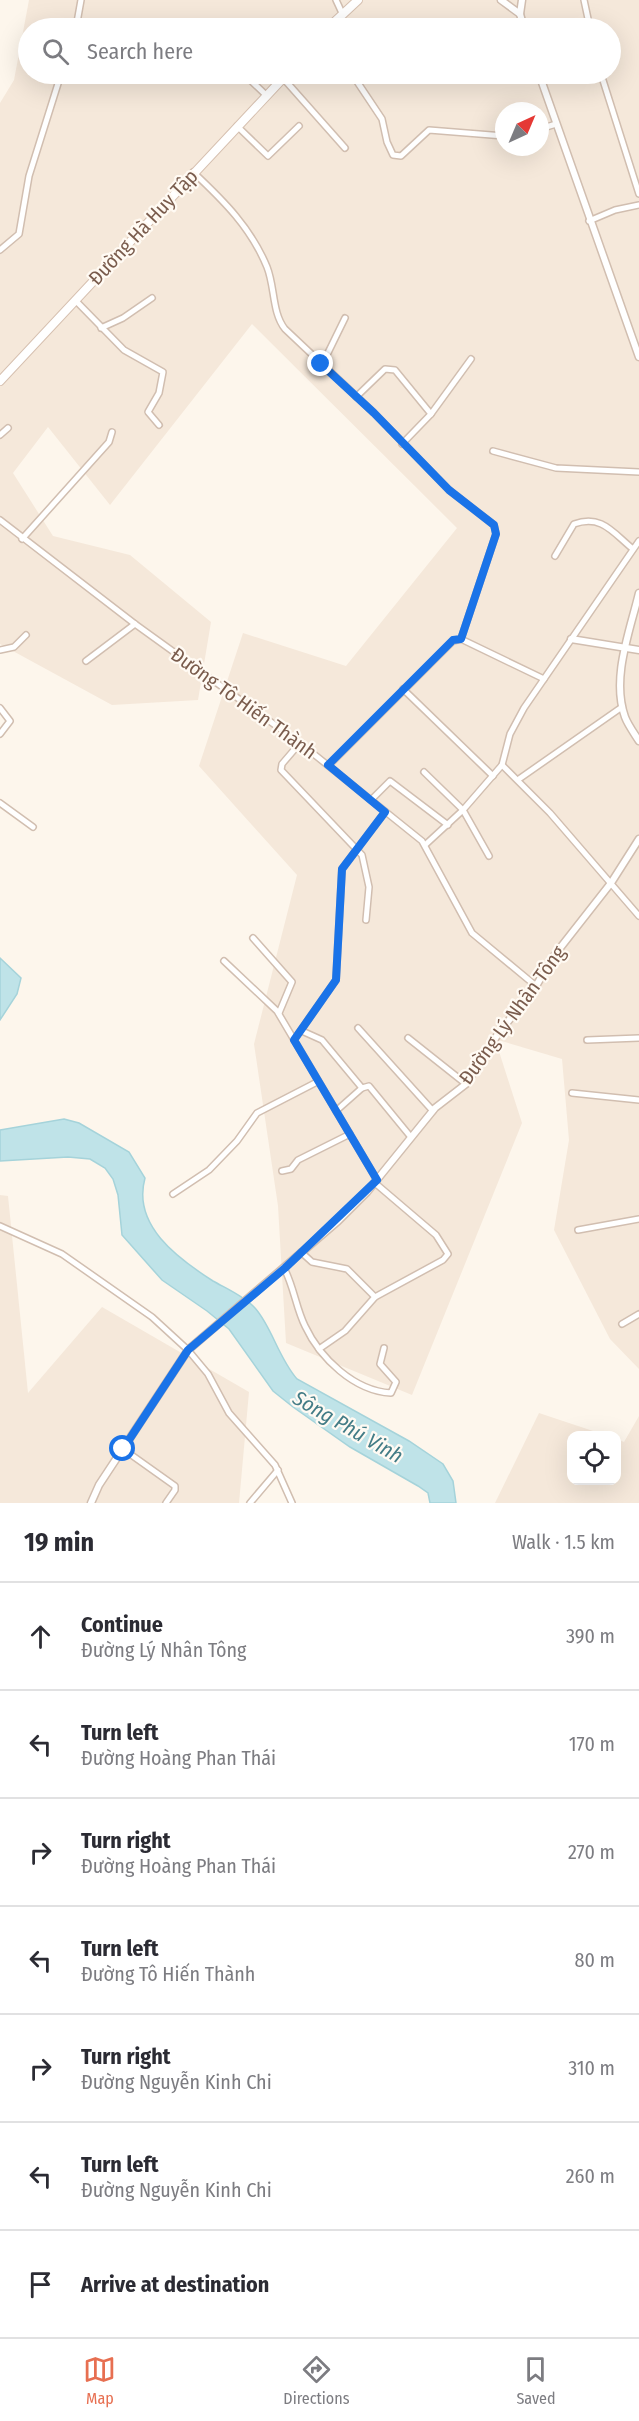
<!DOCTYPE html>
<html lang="en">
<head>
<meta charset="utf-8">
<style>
  body { margin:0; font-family:"Fira Sans Condensed",sans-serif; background:#f2f2f3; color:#2b2b33 }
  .controls { position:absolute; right:18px; bottom:18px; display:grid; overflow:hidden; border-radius:12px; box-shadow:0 6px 24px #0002 }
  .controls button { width:54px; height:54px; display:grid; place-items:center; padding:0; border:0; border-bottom:2px solid #e1e1e2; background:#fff; color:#2b2b33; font:30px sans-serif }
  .compass { position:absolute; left:495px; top:102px; width:54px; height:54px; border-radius:50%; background:#fff; box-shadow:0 6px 24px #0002; rotate:44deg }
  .stop { position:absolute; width:18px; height:18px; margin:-14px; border:4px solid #1a73e8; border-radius:50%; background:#fff }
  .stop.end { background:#1a73e8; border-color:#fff; box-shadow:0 2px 6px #0008 }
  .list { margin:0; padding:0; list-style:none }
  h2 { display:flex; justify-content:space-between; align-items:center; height:78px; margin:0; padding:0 24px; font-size:26px }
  h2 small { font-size:20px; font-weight:400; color:#7c7c81 }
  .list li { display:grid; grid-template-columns:39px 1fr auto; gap:18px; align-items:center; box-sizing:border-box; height:108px; padding:0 24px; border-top:2px solid #e1e1e2 }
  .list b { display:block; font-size:22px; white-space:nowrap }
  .list p { margin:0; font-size:20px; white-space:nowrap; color:#7c7c81 }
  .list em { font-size:20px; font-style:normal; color:#7c7c81 }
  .icon { flex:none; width:33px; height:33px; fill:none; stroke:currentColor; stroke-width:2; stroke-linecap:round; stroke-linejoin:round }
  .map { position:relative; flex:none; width:639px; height:1503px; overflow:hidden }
  .search { position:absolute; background:#fff; box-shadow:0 6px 24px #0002; left:18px; right:18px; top:18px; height:66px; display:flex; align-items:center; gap:15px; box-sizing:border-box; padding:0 21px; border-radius:33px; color:#7c7c81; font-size:22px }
  .sheet { height:834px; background:#fff }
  nav { display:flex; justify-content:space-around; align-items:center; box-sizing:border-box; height:84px; border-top:2px solid #e1e1e2; background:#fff; font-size:16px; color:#7c7c81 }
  nav a { display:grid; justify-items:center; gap:3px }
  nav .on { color:#e76f51 }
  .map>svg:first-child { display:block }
  .residential { fill:#f5e8da; fill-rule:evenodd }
  .water { fill:#bfe3e8; stroke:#a5d3da; stroke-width:1.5 }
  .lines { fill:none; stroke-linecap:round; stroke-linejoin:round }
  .minor-casing { stroke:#d1beb0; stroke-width:8 }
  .tertiary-casing { stroke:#d1beb0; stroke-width:9 }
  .secondary-casing { stroke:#d6c0b0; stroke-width:10 }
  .minor { stroke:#fff; stroke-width:5 }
  .tertiary { stroke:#fff; stroke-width:6 }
  .secondary { stroke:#fff; stroke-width:8 }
  .route { stroke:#1a73e8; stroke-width:8 }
  .labels { text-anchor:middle; stroke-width:4.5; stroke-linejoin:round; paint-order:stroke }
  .street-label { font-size:20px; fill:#7a5c4d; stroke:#fffaf3 }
  .water-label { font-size:21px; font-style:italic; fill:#437c86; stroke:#fffaf3 }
</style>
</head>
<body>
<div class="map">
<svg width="639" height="1503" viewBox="0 0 639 1503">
  <rect width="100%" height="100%" fill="#fdf6ec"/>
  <g class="residential">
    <path d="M 29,0 L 639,0 L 639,1369 L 610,1339 L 554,1230 L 569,1140 L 562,1059 L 495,1039 L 522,1123 L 412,1395 L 286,1343 L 278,1206 L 254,1044 L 297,875 L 199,766 L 243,633 L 346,666 L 457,528 L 252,324 L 110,505 L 48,427 L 13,473 L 53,536 L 130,555 L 211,622 L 198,700 L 112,705 L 0,644 L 0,103 L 14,80 ZM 28,28 L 610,28 L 610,74 L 28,74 ZM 504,111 L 540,111 L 540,147 L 504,147 Z"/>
    <path d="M 0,1195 L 8,1196 L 28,1393 L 102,1307 L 249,1392 L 239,1503 L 0,1503 Z"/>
    <path d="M 539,1413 L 605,1435 L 572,1436 L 572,1480 L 616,1480 L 617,1439 L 624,1442 L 639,1416 L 639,1503 L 495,1503 Z"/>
  </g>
  <g class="water">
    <path d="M 0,958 L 21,978 L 17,994 L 0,1020 Z"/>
    <path d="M 64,1119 L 79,1123 L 129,1152 L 145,1178 C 132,1225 177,1258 213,1281 C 227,1289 244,1296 255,1308 C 272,1327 278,1357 297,1379 L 409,1441 L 443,1464 L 453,1481 L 456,1503 L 430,1503 L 428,1493 L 418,1486 L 350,1447 L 293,1407 L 273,1391 L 229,1329 L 207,1311 L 162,1280 L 122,1235 L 118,1195 L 113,1179 L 105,1168 L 90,1159 L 68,1157 L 0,1161 L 0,1130 Z"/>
  </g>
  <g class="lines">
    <g class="minor-casing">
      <g id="minor">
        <path d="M 336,0 L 342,13"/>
        <path d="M 584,0 L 590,28"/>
        <path d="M 76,28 L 81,0"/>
        <path d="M 244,74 L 266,95"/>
        <path d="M 352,74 L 382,119 L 387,142 L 393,155 L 401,156 L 429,130 L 504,136"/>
        <path d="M 601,74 L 639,194"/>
        <path d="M 283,78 L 345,148"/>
        <path d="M 237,126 L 268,156 L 299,126"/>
        <path d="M 540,129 L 556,124"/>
        <path d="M 193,172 C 224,201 251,228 267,267 C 275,287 272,313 285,329 L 374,413 L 449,490 L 494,525 L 496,534 L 461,639"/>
        <path d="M 589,221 L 615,210 L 639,205"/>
        <path d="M 0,250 L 19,234 L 29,176 L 61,74"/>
        <path d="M 76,301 L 124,350 L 163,372 L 159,393 L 148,412 L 159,425"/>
        <path d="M 101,328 L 123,318 L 152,298"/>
        <path d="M 322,365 L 345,318"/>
        <path d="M 356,397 L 385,369 L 395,370 L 431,414 L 402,444"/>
        <path d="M 431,414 L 471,359"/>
        <path d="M 0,435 L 8,428"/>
        <path d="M 493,451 L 556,468 L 639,472"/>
        <path d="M 0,520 L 135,624 L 300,743 L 422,841 L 472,933 L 536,986"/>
        <path d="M 22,539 L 109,442 L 112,432"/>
        <path d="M 555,556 L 574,524 C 602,514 613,533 633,549"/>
        <path d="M 461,639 L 544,679"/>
        <path d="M 0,650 L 14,647 L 26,635"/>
        <path d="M 86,661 L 135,624"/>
        <path d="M 403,689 L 493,776"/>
        <path d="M 0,708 L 10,721 L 0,734"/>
        <path d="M 300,743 L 282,764 L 281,770 L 362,855 L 369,887 L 366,920"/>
        <path d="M 329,765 L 453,641 L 461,639"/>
        <path d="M 502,765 L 550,813 L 639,916"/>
        <path d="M 424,772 L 463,810 L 489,856"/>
        <path d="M 519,779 L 622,707"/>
        <path d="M 371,800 L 390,781 L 448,825"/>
        <path d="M 0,803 L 33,827"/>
        <path d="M 425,845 L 463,810 L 502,765 L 510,734 L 524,708 L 639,541"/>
        <path d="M 253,938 L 292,982 L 279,1013"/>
        <path d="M 224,961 L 277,1011 L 377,1180"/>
        <path d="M 358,1028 L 433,1111"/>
        <path d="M 302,1031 L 322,1040 L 362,1088"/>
        <path d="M 408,1038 L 466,1084"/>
        <path d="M 294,1040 L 336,980 L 342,869 L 385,812"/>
        <path d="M 587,1040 L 639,1038"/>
        <path d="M 572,1093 L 639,1100"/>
        <path d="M 336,1111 L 362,1088 L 369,1086 L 410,1136"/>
        <path d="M 282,1171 L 291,1169 L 298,1160 L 350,1134"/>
        <path d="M 173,1194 L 209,1170 L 237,1141 L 257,1113 L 317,1082"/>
        <path d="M 0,1226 L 62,1254 L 152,1317 L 188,1350 L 208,1374 L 229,1413 L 275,1465 L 292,1503"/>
        <path d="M 578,1230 L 639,1219"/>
        <path d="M 301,1252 L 312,1262 L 347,1269 L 375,1297"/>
        <path d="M 284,1268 C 294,1287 296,1308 305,1326 C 320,1358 354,1391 391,1393 L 396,1382 L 380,1364 L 384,1348"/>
        <path d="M 622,1324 L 639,1314"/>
        <path d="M 319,1349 L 345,1331 L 375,1297 L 443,1260 L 448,1254 L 436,1235 L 375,1183"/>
        <path d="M 123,1449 L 175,1486 L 175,1490 L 166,1503"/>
        <path d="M 250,1503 L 278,1470"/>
      </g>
    </g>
    <g class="tertiary-casing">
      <g id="tertiary">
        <path d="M 501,0 L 520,14"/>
        <path d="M 522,0 L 520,14 L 524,28"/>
        <path d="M 539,74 L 639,357"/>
        <path d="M 639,593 C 630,631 611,678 625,717 C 628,725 634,733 639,741"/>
        <path d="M 571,639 L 639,650"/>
        <path d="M 91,1503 L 99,1485 L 188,1350 L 338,1221 L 367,1192 L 435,1108 L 466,1084 L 498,1034 L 536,986 L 553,957 L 611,883 L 639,839"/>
      </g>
    </g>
    <g class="secondary-casing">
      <g id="secondary">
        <path d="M 328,28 L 358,0"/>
        <path d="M 0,381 L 287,74"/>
      </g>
    </g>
    <use href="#minor" class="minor"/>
    <use href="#tertiary" class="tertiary"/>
    <use href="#secondary" class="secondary"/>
  </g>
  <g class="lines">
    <path class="route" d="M 123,1449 L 188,1350 L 285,1268 L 377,1180 L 294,1040 L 336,980 L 342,869 L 385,812 L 328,765 L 453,640 L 461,639 L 496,534 L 494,525 L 449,490 L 374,413 L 321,364"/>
  </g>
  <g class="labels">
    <g class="street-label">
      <text transform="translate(143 227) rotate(-47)" y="7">Đường Hà Huy Tập</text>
      <text transform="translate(244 703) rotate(36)" y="7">Đường Tô Hiến Thành</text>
      <text transform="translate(512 1015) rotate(-54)" y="7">Đường Lý Nhân Tông</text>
    </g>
    <g class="water-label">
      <text transform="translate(348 1427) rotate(30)" y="7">Sông Phú Vinh</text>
    </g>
  </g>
</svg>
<div class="controls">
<button><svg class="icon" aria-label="locate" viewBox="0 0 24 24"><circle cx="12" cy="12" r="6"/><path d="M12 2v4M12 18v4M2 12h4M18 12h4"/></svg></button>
</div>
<svg class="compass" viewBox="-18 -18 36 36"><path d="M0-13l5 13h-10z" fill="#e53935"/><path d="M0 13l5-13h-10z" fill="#7c7c81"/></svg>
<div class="stop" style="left:123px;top:1449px"></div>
<div class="stop end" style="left:321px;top:364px"></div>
<div class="search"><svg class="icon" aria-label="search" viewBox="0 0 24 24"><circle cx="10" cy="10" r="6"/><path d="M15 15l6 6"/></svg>Search here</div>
</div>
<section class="sheet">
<h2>19 min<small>Walk · 1.5 km</small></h2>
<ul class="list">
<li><svg class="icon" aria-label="ahead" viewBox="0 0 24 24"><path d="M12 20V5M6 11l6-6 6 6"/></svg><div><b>Continue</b><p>Đường Lý Nhân Tông</p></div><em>390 m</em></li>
<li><svg class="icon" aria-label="left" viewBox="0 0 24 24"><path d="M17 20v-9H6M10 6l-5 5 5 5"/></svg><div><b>Turn left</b><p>Đường Hoàng Phan Thái</p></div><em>170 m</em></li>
<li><svg class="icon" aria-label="right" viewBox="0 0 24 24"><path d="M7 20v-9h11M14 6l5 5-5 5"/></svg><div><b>Turn right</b><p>Đường Hoàng Phan Thái</p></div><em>270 m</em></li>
<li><svg class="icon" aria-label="left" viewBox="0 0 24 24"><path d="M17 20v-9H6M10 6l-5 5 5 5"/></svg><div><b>Turn left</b><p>Đường Tô Hiến Thành</p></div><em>80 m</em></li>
<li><svg class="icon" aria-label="right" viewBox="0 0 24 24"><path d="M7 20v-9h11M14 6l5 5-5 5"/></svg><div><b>Turn right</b><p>Đường Nguyễn Kinh Chi</p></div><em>310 m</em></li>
<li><svg class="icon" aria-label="left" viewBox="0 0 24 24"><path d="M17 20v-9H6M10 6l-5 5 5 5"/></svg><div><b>Turn left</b><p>Đường Nguyễn Kinh Chi</p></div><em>260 m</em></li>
<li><svg class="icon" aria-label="arrive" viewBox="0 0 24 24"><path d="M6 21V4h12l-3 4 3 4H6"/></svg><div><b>Arrive at destination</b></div></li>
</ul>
</section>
<nav>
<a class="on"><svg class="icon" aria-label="map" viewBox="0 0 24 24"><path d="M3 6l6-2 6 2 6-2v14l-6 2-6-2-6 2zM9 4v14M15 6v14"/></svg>Map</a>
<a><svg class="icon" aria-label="directions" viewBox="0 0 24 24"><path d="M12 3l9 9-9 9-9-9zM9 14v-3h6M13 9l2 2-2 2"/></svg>Directions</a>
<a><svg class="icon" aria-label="saved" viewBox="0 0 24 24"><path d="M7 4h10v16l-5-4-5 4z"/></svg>Saved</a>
</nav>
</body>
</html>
